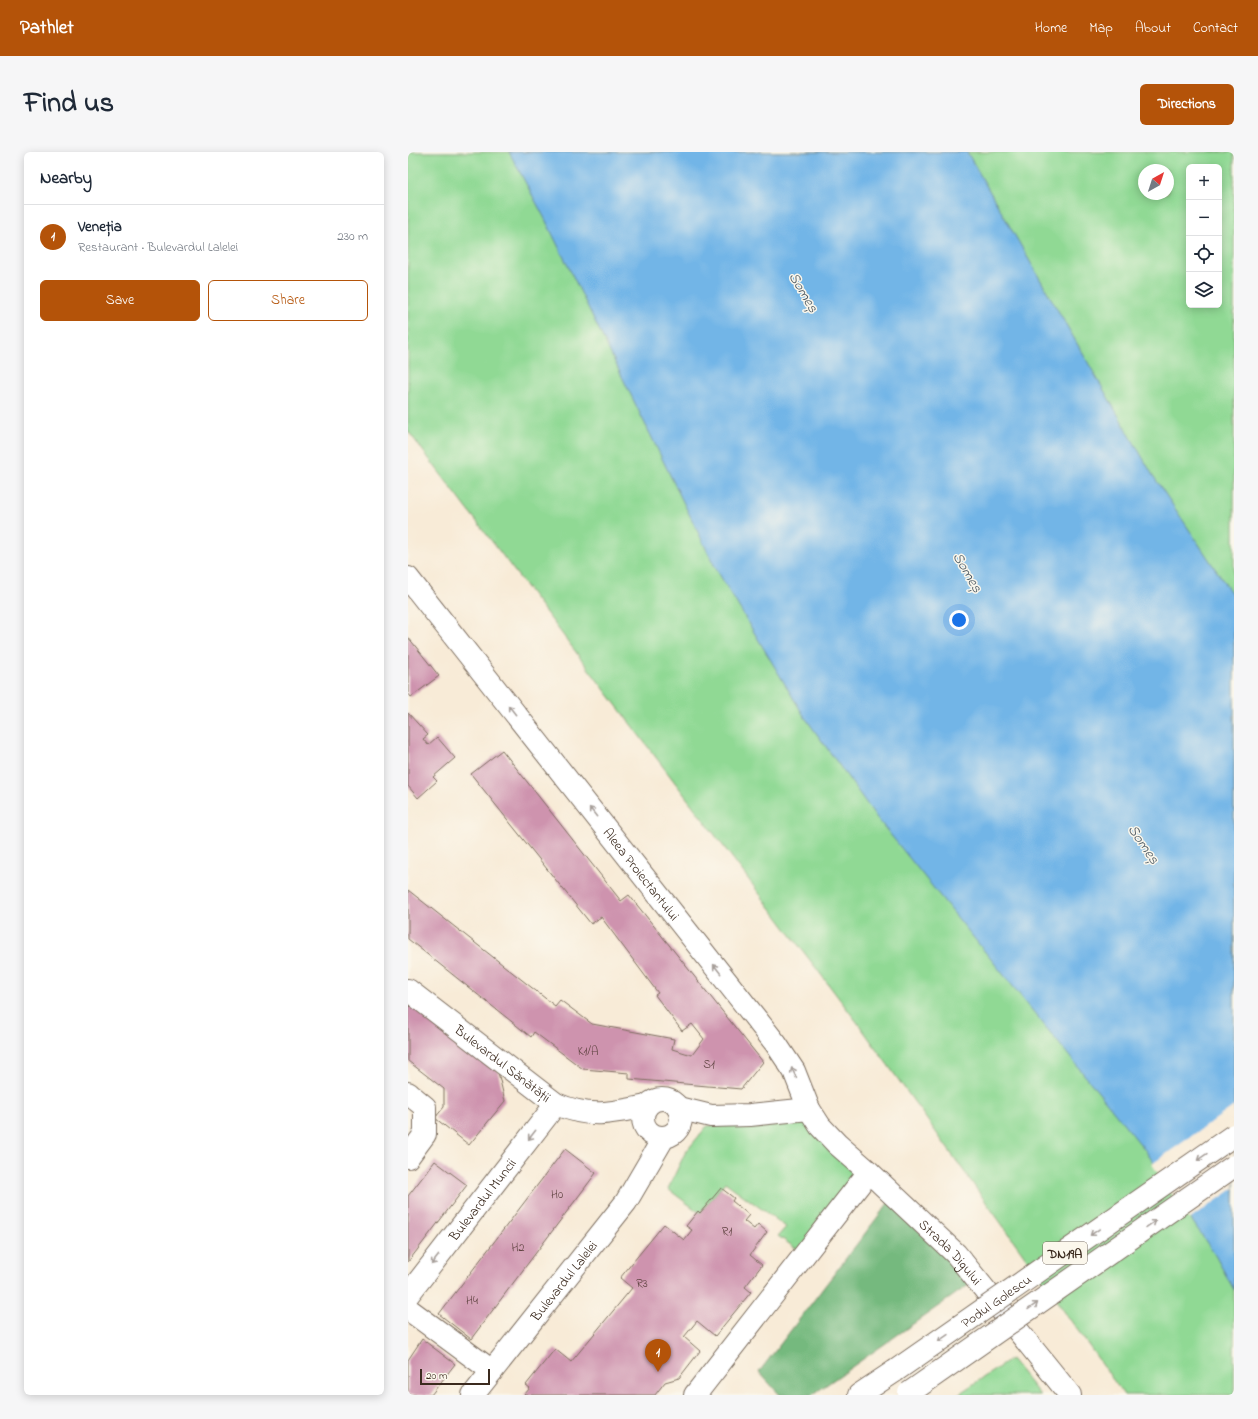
<!DOCTYPE html>
<html lang="en">
<head>
<meta charset="utf-8">
<style>
  body { margin:0; font-family:"Indie Flower",sans-serif; background:#f6f6f7; color:#1f2937 }
  .controls { position:absolute; right:12px; top:12px; display:grid; overflow:hidden; border-radius:6px; box-shadow:0 2px 10px #0003 }
  .controls button { width:36px; height:36px; display:grid; place-items:center; padding:0; border:0; border-bottom:1px solid #e0e1e3; background:#fff; color:#1f2937; font:20px sans-serif }
  .compass { position:absolute; left:730px; top:12px; width:36px; height:36px; border-radius:50%; background:#fff; box-shadow:0 2px 10px #0003; rotate:39deg }
  .scale { position:absolute; left:12px; bottom:10px; width:70px; box-sizing:border-box; padding-left:4px; border:2px solid #3b2a1e; border-top:0; font-size:11px; line-height:14px; white-space:nowrap; color:#3b2a1e; -webkit-text-stroke:3px #fbf7ec; paint-order:stroke }
  .you { position:absolute; left:551px; top:468px; width:14px; height:14px; margin:-10px; border:3px solid #fff; border-radius:50%; background:#1a73e8; box-shadow:0 0 0 6px #1a73e833 }
  .badge { display:grid; place-items:center; width:26px; height:26px; border-radius:50%; background:#b45309; color:#fff; font-size:13px; font-weight:700 }
  .pin { position:absolute; translate:-50% -33px; filter:drop-shadow(0 1px 2px #0008) }
  .pin::after { content:''; position:absolute; top:21px; width:14px; height:12px; background:inherit; clip-path:polygon(0 0,100% 0,50% 100%) }
  .list { margin:0; padding:0; list-style:none }
  h2 { display:flex; justify-content:space-between; align-items:center; height:52px; margin:0; padding:0 16px; font-size:17px }
  h2 small { font-size:13px; font-weight:400; color:#747a83 }
  .list li { display:grid; grid-template-columns:26px 1fr auto; gap:12px; align-items:center; box-sizing:border-box; height:64px; padding:0 16px; border-top:1px solid #e0e1e3 }
  .list b { display:block; font-size:15px; white-space:nowrap }
  .list p { margin:0; font-size:13px; white-space:nowrap; color:#747a83 }
  .list em { font-size:13px; font-style:normal; color:#747a83 }
  .actions { display:flex; gap:8px; padding:12px 16px }
  .actions a { flex:1; padding:9px 0; border:1px solid #b45309; border-radius:6px; text-align:center; font-size:14px; color:#b45309 }
  .actions .main { background:#b45309; color:#fff }
  .icon { flex:none; width:22px; height:22px; fill:none; stroke:currentColor; stroke-width:2; stroke-linecap:round; stroke-linejoin:round }
  .map { position:relative; flex:none; width:826px; height:1243px; overflow:hidden; border-radius:6px }
  header { display:flex; align-items:center; gap:24px; box-sizing:border-box; height:56px; padding:0 20px; background:#b45309; color:#fff }
  header strong { font-size:19px }
  nav { display:flex; gap:22px; margin-inline-start:auto; font-size:14px }
  .intro { display:flex; align-items:center; justify-content:space-between; box-sizing:border-box; height:96px; padding:0 24px }
  h1 { margin:0; font-size:28px }
  .button { padding:10px 18px; border-radius:6px; background:#b45309; color:#fff; font-size:14px; font-weight:700 }
  main { display:flex; gap:24px; padding:0 24px }
  aside { flex:1; background:#fff; border-radius:6px; box-shadow:0 2px 10px #0003 }
  .map>svg:first-child { display:block }
  .green { fill:#90d994; stroke:#668259; fill-rule:evenodd }
  .forest { fill:#74b97e; stroke:#58724e }
  .water { fill:#72b5e7; stroke:#567082 }
  .pier { fill:#f8ebd7 }
  .building { fill:#ce93ae }
  .lines { fill:none; stroke-linecap:round; stroke-linejoin:round }
  .minor-casing { stroke:#7d6e5f; stroke-width:24 }
  .primary-casing { stroke:#7d6e5f; stroke-width:24 }
  .minor { stroke:#fff; stroke-width:22 }
  .primary { stroke:#fff; stroke-width:22 }
  .primary-bridge-casing { stroke:#7d6e5f; stroke-width:24; stroke-linecap:butt }
  .primary-bridge { stroke:#fff; stroke-width:22 }
  .oneway { stroke:#a79f9a }
  .labels { text-anchor:middle; stroke-width:3; stroke-linejoin:round; paint-order:stroke }
  .number-label { font-size:12px; fill:#604442 }
  .shield { fill:#fbf7ec; stroke:#75685c; stroke-width:1 }
  .shield-label { font-size:13px; font-weight:bold; fill:#3b2a1e }
  .street-label { font-size:14px; fill:#3b2a1e; stroke:#fbf7ec }
  .water-label { font-size:15px; font-style:italic; fill:#4e5b64; stroke:#fbf7ec }
</style>
</head>
<body>
<header>
<strong>Pathlet</strong>
<nav><a>Home</a><a>Map</a><a>About</a><a>Contact</a></nav>
</header>
<div class="intro"><h1>Find us</h1><a class="button">Directions</a></div>
<main>
<aside>
<h2>Nearby<small></small></h2>
<ul class="list">
<li><span class="badge">1</span><div><b>Veneția</b><p>Restaurant · Bulevardul Lalelei</p></div><em>230 m</em></li>
</ul>
<div class="actions"><a class="main">Save</a><a>Share</a></div>
</aside>
<div class="map">
<svg width="826" height="1243" viewBox="0 0 826 1243">
  <rect width="100%" height="100%" fill="#fbf7ec"/>
  <filter id="ink" filterUnits="userSpaceOnUse"><feTurbulence type="fractalNoise" baseFrequency=".025" numOctaves="2"/><feDisplacementMap in="SourceGraphic" scale="8" xChannelSelector="R" yChannelSelector="G"/><feConvolveMatrix kernelMatrix="1 2 1 2 8 2 1 2 1" color-interpolation-filters="sRGB"/></filter>
  <filter id="wash" filterUnits="userSpaceOnUse"><feTurbulence type="fractalNoise" baseFrequency=".012" numOctaves="4" result="noise"/><feDisplacementMap in="SourceGraphic" scale="16" xChannelSelector="R" yChannelSelector="G"/><feGaussianBlur stdDeviation="0.9" result="paint"/><feColorMatrix in="noise" values="0 0 0 0 0 0 0 0 0 0 0 0 0 0 0 0 0 1.4 0 .05"/><feComposite in="paint" operator="in"/></filter>
  <g filter="url(#wash)">
    <rect width="100%" height="100%" fill="#f8ebd7"/>
    <g class="green">
      <path d="M 0,0 L 826,0 L 826,1243 L 716,1243 L 452,874 L 0,279 ZM 781,15 L 811,15 L 811,153 L 781,153 ZM 736,18 L 760,18 L 760,42 L 736,42 Z"/>
      <path d="M 393,966 L 455,1026 L 396,1102 L 370,1084 L 378,1075 L 317,1030 L 292,1061 L 260,1037 L 277,1001 L 299,974 Z"/>
      <path d="M 603,1207 L 632,1243 L 549,1243 Z"/>
    </g>
    <path class="forest" d="M 481,1050 L 541,1107 L 562,1132 L 404,1243 L 372,1243 L 351,1220 Z"/>
    <path class="water" d="M 101,0 L 559,0 L 744,322 L 826,445 L 826,1138 L 807,1103 L 737,998 L 469,666 L 396,564 L 307,415 L 136,65 Z"/>
    <path class="pier" d="M 826,954 L 826,1036 L 781,1068 L 744,1012 Z"/>
    <g id="blocks">
      <g class="building">
        <path d="M 0,485 L 31,524 L 3,545 L 0,541 Z"/>
        <path d="M 0,561 L 20,583 L 15,587 L 20,593 L 29,585 L 47,606 L 25,625 L 29,629 L 10,646 L 0,634 Z"/>
        <path d="M 94,598 L 213,749 L 221,743 L 355,910 L 333,937 L 221,927 L 221,921 L 175,917 L 126,880 L 123,885 L 0,787 L 0,738 L 147,854 L 152,848 L 184,872 L 266,887 L 264,897 L 284,903 L 296,887 L 284,872 L 274,879 L 247,843 L 250,841 L 193,765 L 183,772 L 63,622 Z"/>
        <path d="M 0,846 L 89,916 L 97,949 L 61,993 L 27,966 L 36,955 L 36,937 L 0,909 Z"/>
        <path d="M 157,997 L 188,1021 L 63,1187 L 31,1162 Z"/>
        <path d="M 27,1009 L 59,1033 L 0,1110 L 0,1044 Z"/>
        <path d="M 313,1036 L 326,1046 L 324,1049 L 341,1063 L 336,1069 L 346,1077 L 350,1072 L 359,1080 L 342,1103 L 354,1113 L 337,1135 L 343,1140 L 307,1184 L 289,1169 L 276,1185 L 292,1199 L 271,1226 L 257,1230 L 247,1243 L 116,1243 L 122,1236 L 118,1233 L 147,1197 L 163,1210 L 224,1136 L 212,1126 L 256,1072 L 276,1088 L 284,1078 L 278,1074 L 290,1059 L 292,1061 Z"/>
        <path d="M 14,1187 L 47,1212 L 23,1243 L 0,1243 L 0,1208 Z"/>
      </g>
    </g>
  </g>
  <g filter="url(#ink)">
    <use href="#blocks" fill-opacity="0" stroke="#7d6e5f" stroke-width="1"/>
    <g class="lines">
      <g class="minor-casing">
        <g id="minor">
          <path id="s1" d="M 0,426 L 368,892 L 386,919 L 401,957 L 412,974 L 429,992 L 461,1020 L 548,1102 L 662,1243"/>
          <path id="s2" d="M 0,838 L 148,952 C 184,967 202,961 239,954"/>
          <path d="M 0,941 L 17,955 L 17,982 L 0,1005"/>
          <circle cx="254" cy="966" r="19"/>
          <path d="M 270,956 L 303,964 L 342,963 L 401,957"/>
          <path id="s3" d="M 0,1143 L 148,952"/>
          <path d="M 0,1157 L 84,1219"/>
          <path id="s4" d="M 65,1243 L 218,1050 L 256,985"/>
          <path d="M 287,1243 L 461,1020"/>
        </g>
      </g>
      <g class="primary-casing">
        <path id="primary" d="M 451,1243 L 487,1219"/>
      </g>
      <use href="#minor" class="minor"/>
      <use href="#primary" class="primary"/>
      <g class="primary-bridge-casing">
        <g id="primary-bridge">
          <path id="s5" d="M 487,1219 L 826,983"/>
          <path d="M 501,1241 L 826,1014"/>
        </g>
      </g>
      <use href="#primary-bridge" class="primary-bridge"/>
    </g>
    <defs><path id="oneway-shaft" d="M-6 0H5M1.5-3L5.5 0L1.5 3" fill="none" stroke-width="1.6" stroke-linecap="round" stroke-linejoin="round"/></defs>
    <g class="oneway">
      <use href="#oneway-shaft" transform="translate(104 558) rotate(-128)"/>
      <use href="#oneway-shaft" transform="translate(185 660) rotate(-128)"/>
      <use href="#oneway-shaft" transform="translate(309 817) rotate(-128)"/>
      <use href="#oneway-shaft" transform="translate(386 921) rotate(-116)"/>
      <use href="#oneway-shaft" transform="translate(124 983) rotate(128)"/>
      <use href="#oneway-shaft" transform="translate(794 1005) rotate(145)"/>
      <use href="#oneway-shaft" transform="translate(743 1072) rotate(-35)"/>
      <use href="#oneway-shaft" transform="translate(687 1080) rotate(145)"/>
      <use href="#oneway-shaft" transform="translate(27 1108) rotate(128)"/>
      <use href="#oneway-shaft" transform="translate(625 1154) rotate(-35)"/>
      <use href="#oneway-shaft" transform="translate(535 1186) rotate(145)"/>
    </g>
  </g>
  <g class="labels">
    <g class="number-label">
      <text x="180" y="903">K1/A</text>
      <text x="301" y="916">S1</text>
      <text x="149" y="1046">H0</text>
      <text x="319" y="1083">R1</text>
      <text x="110" y="1099">H2</text>
      <text x="234" y="1135">R3</text>
      <text x="64" y="1152">H4</text>
    </g>
    <rect class="shield" x="635" y="1090" width="44" height="22" rx="3"/>
    <g class="shield-label">
      <text x="657" y="1106">DN19A</text>
    </g>
    <g class="street-label">
      <text dy="5" stroke="none"><textPath href="#s1" startOffset="377">Aleea Proiectantului</textPath></text>
      <text dy="5" stroke="none"><textPath href="#s2" startOffset="120">Bulevardul Sănătății</textPath></text>
      <text dy="5" stroke="none"><textPath href="#s3" startOffset="121">Bulevardul Muncii</textPath></text>
      <text dy="5" stroke="none"><textPath href="#s1" startOffset="869">Strada Digului</textPath></text>
      <text dy="5" stroke="none"><textPath href="#s4" startOffset="146">Bulevardul Lalelei</textPath></text>
      <text dy="5" stroke="none"><textPath href="#s5" startOffset="123">Podul Golescu</textPath></text>
    </g>
    <g class="water-label">
      <text transform="translate(396 140) rotate(60)" y="5">Someș</text>
      <text transform="translate(560 420) rotate(60)" y="5">Someș</text>
      <text transform="translate(736 692) rotate(56)" y="5">Someș</text>
    </g>
  </g>
</svg>
<div class="controls">
<button>+</button>
<button>−</button>
<button><svg class="icon" aria-label="locate" viewBox="0 0 24 24"><circle cx="12" cy="12" r="6"/><path d="M12 2v4M12 18v4M2 12h4M18 12h4"/></svg></button>
<button><svg class="icon" aria-label="layers" viewBox="0 0 24 24"><path d="M12 4l9 5-9 5-9-5zM3 14l9 5 9-5"/></svg></button>
</div>
<svg class="compass" viewBox="-18 -18 36 36"><path d="M0-13l5 13h-10z" fill="#e53935"/><path d="M0 13l5-13h-10z" fill="#747a83"/></svg>
<div class="scale">20 m</div>
<div class="you"></div>
<div class="pin badge" style="left:250px;top:1220px">1</div>
</div>
</main>
</body>
</html>
